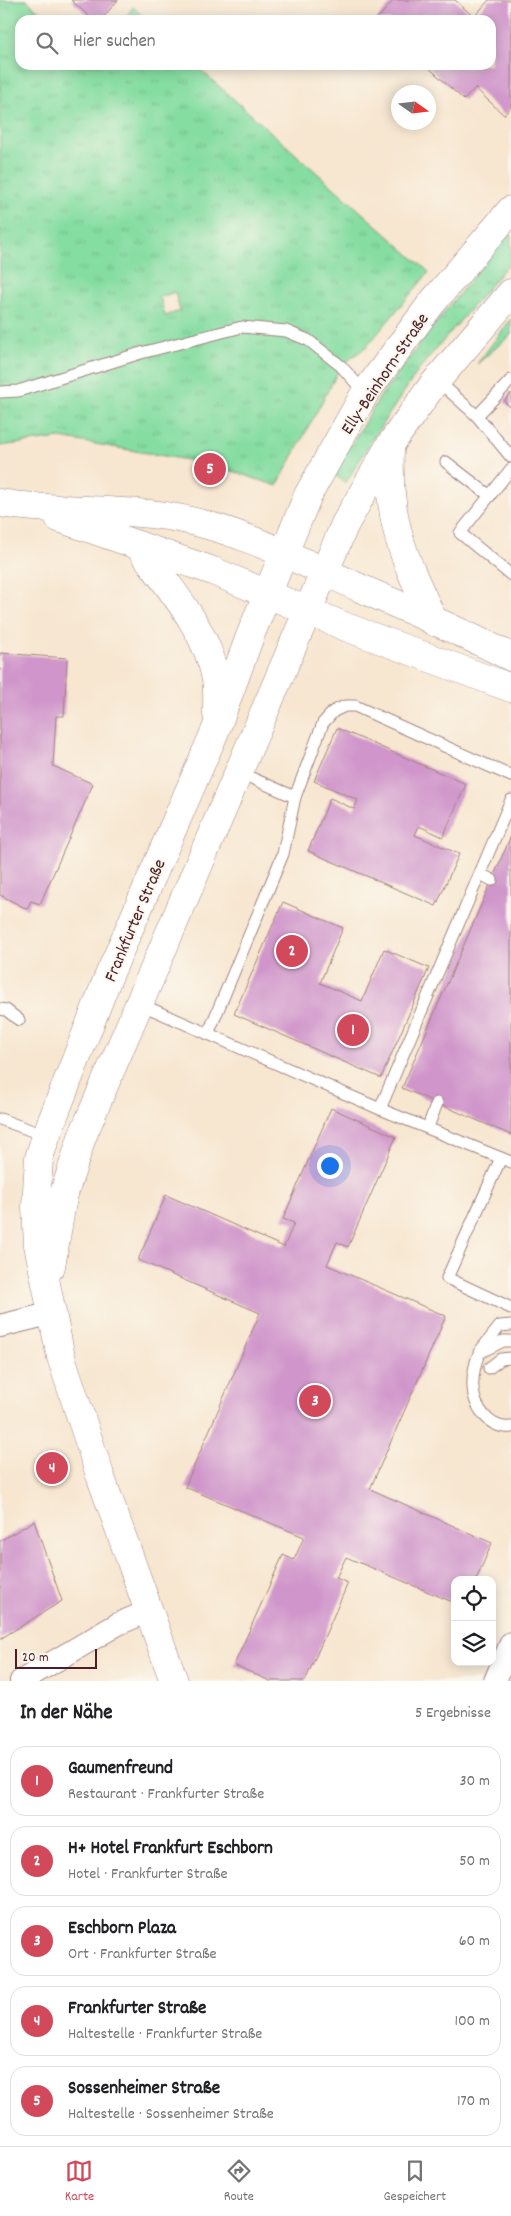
<!DOCTYPE html>
<html lang="de">
<head>
<meta charset="utf-8">
<style>
  body { margin:0; font-family:Dekko,sans-serif; background:#f2f2f2; color:#202124 }
  .controls { position:absolute; right:15px; bottom:15px; display:grid; overflow:hidden; border-radius:10px; box-shadow:0 2px 12px #0003 }
  .controls button { width:45px; height:45px; display:grid; place-items:center; padding:0; border:0; border-bottom:1px solid #e0e0e0; background:#fff; color:#202124; font:25px sans-serif }
  .compass { position:absolute; left:391px; top:85px; width:45px; height:45px; border-radius:50%; background:#fff; box-shadow:0 2px 12px #0003; rotate:104deg }
  .scale { position:absolute; left:15px; bottom:12px; width:82px; box-sizing:border-box; padding-left:5px; border:2px solid #4a1f2b; border-top:0; font-size:14px; line-height:18px; white-space:nowrap; color:#4a1f2b; -webkit-text-stroke:4px #fbf7ec; paint-order:stroke }
  .you { position:absolute; left:329px; top:1165px; width:18px; height:18px; margin:-12px; border:4px solid #fff; border-radius:50%; background:#1a73e8; box-shadow:0 0 0 8px #1a73e833 }
  .badge { display:grid; place-items:center; width:32px; height:32px; border-radius:50%; background:#d1495b; color:#fff; font-size:16px; font-weight:700 }
  .pin { position:absolute; translate:-50% -50%; border:2px solid #fff; box-shadow:0 1px 5px #0006 }
  .list { margin:0; padding:0; list-style:none }
  h2 { display:flex; justify-content:space-between; align-items:center; height:65px; margin:0; padding:0 20px; font-size:21px }
  h2 small { font-size:16px; font-weight:400; color:#757577 }
  .list li { display:grid; grid-template-columns:32px 1fr auto; gap:15px; align-items:center; box-sizing:border-box; height:70px; margin:0 10px 10px; padding:0 10px; border:1px solid #e0e0e0; border-radius:15px }
  .list b { display:block; font-size:19px; white-space:nowrap }
  .list p { margin:0; font-size:16px; white-space:nowrap; color:#757577 }
  .list em { font-size:16px; font-style:normal; color:#757577 }
  .icon { flex:none; width:28px; height:28px; fill:none; stroke:currentColor; stroke-width:2; stroke-linecap:round; stroke-linejoin:round }
  .map { position:relative; flex:none; width:511px; height:1681px; overflow:hidden }
  .search { position:absolute; background:#fff; box-shadow:0 2px 12px #0003; left:15px; right:15px; top:15px; height:55px; display:flex; align-items:center; gap:12px; box-sizing:border-box; padding:0 18px; border-radius:15px; color:#757577; font-size:19px }
  .sheet { height:465px; background:#fff }
  nav { display:flex; justify-content:space-around; align-items:center; box-sizing:border-box; height:70px; border-top:1px solid #e0e0e0; background:#fff; font-size:14px; color:#757577 }
  nav a { display:grid; justify-items:center; gap:2px }
  nav .on { color:#d1495b }
  .map>svg:first-child { display:block }
  .grass { fill:url(#grass-tufts); stroke:#687e66; fill-rule:evenodd }
  .building { fill:#d096cb }
  .lines { fill:none; stroke-linecap:round; stroke-linejoin:round }
  .service-casing { stroke:#a0827e; stroke-width:13 }
  .minor-casing { stroke:#a0827e; stroke-width:24 }
  .tertiary-casing { stroke:#a0827e; stroke-width:29 }
  .secondary-casing { stroke:#a0827e; stroke-width:29 }
  .service { stroke:#fff; stroke-width:11 }
  .minor { stroke:#fff; stroke-width:22 }
  .tertiary { stroke:#fff; stroke-width:28 }
  .secondary { stroke:#fff; stroke-width:28 }
  .labels { text-anchor:middle; stroke-width:4; stroke-linejoin:round; paint-order:stroke }
  .street-label { font-size:18px; fill:#4a1f2b; stroke:#fbf7ec }
</style>
</head>
<body>
<div class="map">
<svg width="511" height="1681" viewBox="0 0 511 1681">
  <defs>
    <pattern id="grass-tufts" width="24" height="20" patternUnits="userSpaceOnUse" patternTransform="scale(1.25)"><rect width="24" height="20" fill="#85dda1"/><path d="M3 7l-1-3M5 7V3M7 7l1-3M15 17l-1-3M17 17v-4M19 17l1-3" fill="none" stroke="#74bd8b"/></pattern>
  </defs>
  <rect width="100%" height="100%" fill="#fbf7ec"/>
  <filter id="ink" filterUnits="userSpaceOnUse"><feTurbulence type="fractalNoise" baseFrequency=".02" numOctaves="2"/><feDisplacementMap in="SourceGraphic" scale="10" xChannelSelector="R" yChannelSelector="G"/><feConvolveMatrix kernelMatrix="1 2 1 2 8 2 1 2 1" color-interpolation-filters="sRGB"/></filter>
  <filter id="wash" filterUnits="userSpaceOnUse"><feTurbulence type="fractalNoise" baseFrequency=".0096" numOctaves="4" result="noise"/><feDisplacementMap in="SourceGraphic" scale="20" xChannelSelector="R" yChannelSelector="G"/><feGaussianBlur stdDeviation="1.12" result="paint"/><feColorMatrix in="noise" values="0 0 0 0 0 0 0 0 0 0 0 0 0 0 0 0 0 1.4 0 .05"/><feComposite in="paint" operator="in"/></filter>
  <g filter="url(#wash)">
    <rect width="100%" height="100%" fill="#f7e6d0"/>
    <g class="grass">
      <path d="M 0,0 L 26,0 L 50,20 L 20,20 L 20,65 L 195,65 L 429,272 L 367,346 L 341,366 L 277,486 L 211,464 L 60,438 L 0,446 ZM 175,292 L 180,311 L 165,316 L 160,297 Z"/>
      <path d="M 133,7 L 147,20 L 124,20 Z"/>
      <path d="M 511,232 L 511,261 L 420,368 L 373,438 L 346,483 L 333,474 L 382,394 L 449,306 Z"/>
      <path d="M 511,319 L 511,335 L 477,364 Z"/>
    </g>
    <g id="blocks">
      <g class="building">
        <path d="M 71,0 L 118,0 L 101,20 L 93,20 Z"/>
        <path d="M 394,0 L 455,0 L 474,17 L 489,0 L 511,0 L 511,107 L 504,115 L 475,88 L 464,100 L 426,65 L 491,65 L 491,20 L 376,20 Z"/>
        <path d="M 511,393 L 511,408 L 504,401 Z"/>
        <path d="M 0,653 L 67,658 L 64,716 L 56,716 L 53,766 L 93,784 L 40,904 L 31,901 L 27,909 L 0,895 Z"/>
        <path d="M 337,728 L 466,784 L 443,837 L 419,826 L 415,835 L 459,854 L 436,906 L 308,851 L 330,798 L 354,809 L 358,800 L 314,781 Z"/>
        <path d="M 511,836 L 511,1135 L 402,1088 Z"/>
        <path d="M 283,902 L 343,928 L 320,983 L 362,1001 L 384,949 L 429,968 L 381,1078 L 234,1014 Z"/>
        <path d="M 331,1108 L 396,1137 L 348,1247 L 337,1242 L 327,1265 L 446,1316 L 370,1489 L 492,1543 L 476,1580 L 455,1580 L 455,1603 L 346,1557 L 336,1578 L 348,1583 L 305,1681 L 270,1681 L 234,1665 L 283,1555 L 294,1560 L 304,1537 L 185,1487 L 260,1313 L 138,1260 L 166,1195 L 284,1247 L 294,1223 L 283,1219 Z"/>
        <path d="M 34,1521 L 62,1601 L 0,1639 L 0,1541 Z"/>
      </g>
    </g>
  </g>
  <g filter="url(#ink)">
    <use href="#blocks" fill-opacity="0" stroke="#a0827e" stroke-width="1"/>
    <g class="lines">
      <g class="service-casing">
        <g id="service">
          <path d="M 437,380 L 477,416 L 511,457"/>
          <path d="M 0,392 L 18,391 L 141,353 L 242,327 L 286,331 L 308,340 L 341,366 L 365,393"/>
          <path d="M 477,416 L 511,380"/>
          <path d="M 446,462 L 490,496"/>
          <path d="M 511,469 L 460,533 L 511,575"/>
          <path d="M 238,772 L 295,797"/>
          <path d="M 480,874 L 492,880"/>
          <path d="M 140,1004 L 380,1109 L 511,1162"/>
          <path d="M 0,1009 L 6,1010 L 19,1020"/>
          <path d="M 208,1034 L 283,854 L 295,797 L 323,723 L 334,711 L 345,706 L 355,706 L 511,776"/>
          <path d="M 380,1109 L 511,800"/>
          <path d="M 0,1119 L 46,1136"/>
          <path d="M 428,1127 L 437,1103"/>
          <path d="M 501,1158 L 447,1278 L 511,1308"/>
          <path d="M 511,1341 L 503,1341 L 479,1353 C 475,1364 472,1376 473,1388 C 474,1407 490,1430 511,1427"/>
          <path d="M 480,1351 L 500,1326 L 511,1325"/>
          <path d="M 489,1368 L 501,1359 L 511,1358"/>
        </g>
      </g>
      <g class="minor-casing">
        <g id="minor">
          <path d="M 0,1326 L 53,1313"/>
          <path d="M 21,1681 L 118,1624 L 149,1611"/>
          <path d="M 495,1681 L 511,1643"/>
        </g>
      </g>
      <g class="tertiary-casing">
        <g id="tertiary">
          <path d="M 390,449 C 387,524 404,557 434,622"/>
          <path d="M 138,545 C 167,585 207,629 216,679 C 218,691 217,703 217,714"/>
          <path d="M 51,1266 L 63,1197 L 82,1137 L 345,524 L 390,445 L 432,386 L 511,293"/>
          <path d="M 174,1681 L 100,1475 L 61,1357 L 38,1245 L 36,1207 L 39,1158 L 46,1136 L 107,980 L 216,729 L 250,636 L 308,495 L 365,393 L 431,304 L 511,210"/>
        </g>
      </g>
      <g class="secondary-casing">
        <g id="secondary">
          <path d="M 0,503 C 55,512 111,508 166,516 C 232,526 299,560 360,588 C 410,610 462,632 511,657"/>
          <path d="M 59,518 L 213,571 L 346,627 L 511,688"/>
        </g>
      </g>
      <use href="#service" class="service"/>
      <use href="#minor" class="minor"/>
      <use href="#tertiary" class="tertiary"/>
      <use href="#secondary" class="secondary"/>
    </g>
  </g>
  <g class="labels">
    <g class="street-label">
      <text transform="translate(384 373) rotate(-56)" y="6">Elly-Beinhorn-Straße</text>
      <text transform="translate(134 920) rotate(-67)" y="6">Frankfurter Straße</text>
    </g>
  </g>
</svg>
<div class="controls">
<button><svg class="icon" aria-label="locate" viewBox="0 0 24 24"><circle cx="12" cy="12" r="6"/><path d="M12 2v4M12 18v4M2 12h4M18 12h4"/></svg></button>
<button><svg class="icon" aria-label="layers" viewBox="0 0 24 24"><path d="M12 4l9 5-9 5-9-5zM3 14l9 5 9-5"/></svg></button>
</div>
<svg class="compass" viewBox="-18 -18 36 36"><path d="M0-13l5 13h-10z" fill="#e53935"/><path d="M0 13l5-13h-10z" fill="#757577"/></svg>
<div class="scale">20 m</div>
<div class="you"></div>
<div class="pin badge" style="left:353px;top:1030px">1</div>
<div class="pin badge" style="left:292px;top:951px">2</div>
<div class="pin badge" style="left:315px;top:1401px">3</div>
<div class="pin badge" style="left:52px;top:1468px">4</div>
<div class="pin badge" style="left:210px;top:469px">5</div>
<div class="search"><svg class="icon" aria-label="search" viewBox="0 0 24 24"><circle cx="10" cy="10" r="6"/><path d="M15 15l6 6"/></svg>Hier suchen</div>
</div>
<section class="sheet">
<h2>In der Nähe<small>5 Ergebnisse</small></h2>
<ul class="list">
<li><span class="badge">1</span><div><b>Gaumenfreund</b><p>Restaurant · Frankfurter Straße</p></div><em>30 m</em></li>
<li><span class="badge">2</span><div><b>H+ Hotel Frankfurt Eschborn</b><p>Hotel · Frankfurter Straße</p></div><em>50 m</em></li>
<li><span class="badge">3</span><div><b>Eschborn Plaza</b><p>Ort · Frankfurter Straße</p></div><em>60 m</em></li>
<li><span class="badge">4</span><div><b>Frankfurter Straße</b><p>Haltestelle · Frankfurter Straße</p></div><em>100 m</em></li>
<li><span class="badge">5</span><div><b>Sossenheimer Straße</b><p>Haltestelle · Sossenheimer Straße</p></div><em>170 m</em></li>
</ul>
</section>
<nav>
<a class="on"><svg class="icon" aria-label="map" viewBox="0 0 24 24"><path d="M3 6l6-2 6 2 6-2v14l-6 2-6-2-6 2zM9 4v14M15 6v14"/></svg>Karte</a>
<a><svg class="icon" aria-label="directions" viewBox="0 0 24 24"><path d="M12 3l9 9-9 9-9-9zM9 14v-3h6M13 9l2 2-2 2"/></svg>Route</a>
<a><svg class="icon" aria-label="saved" viewBox="0 0 24 24"><path d="M7 4h10v16l-5-4-5 4z"/></svg>Gespeichert</a>
</nav>
</body>
</html>
